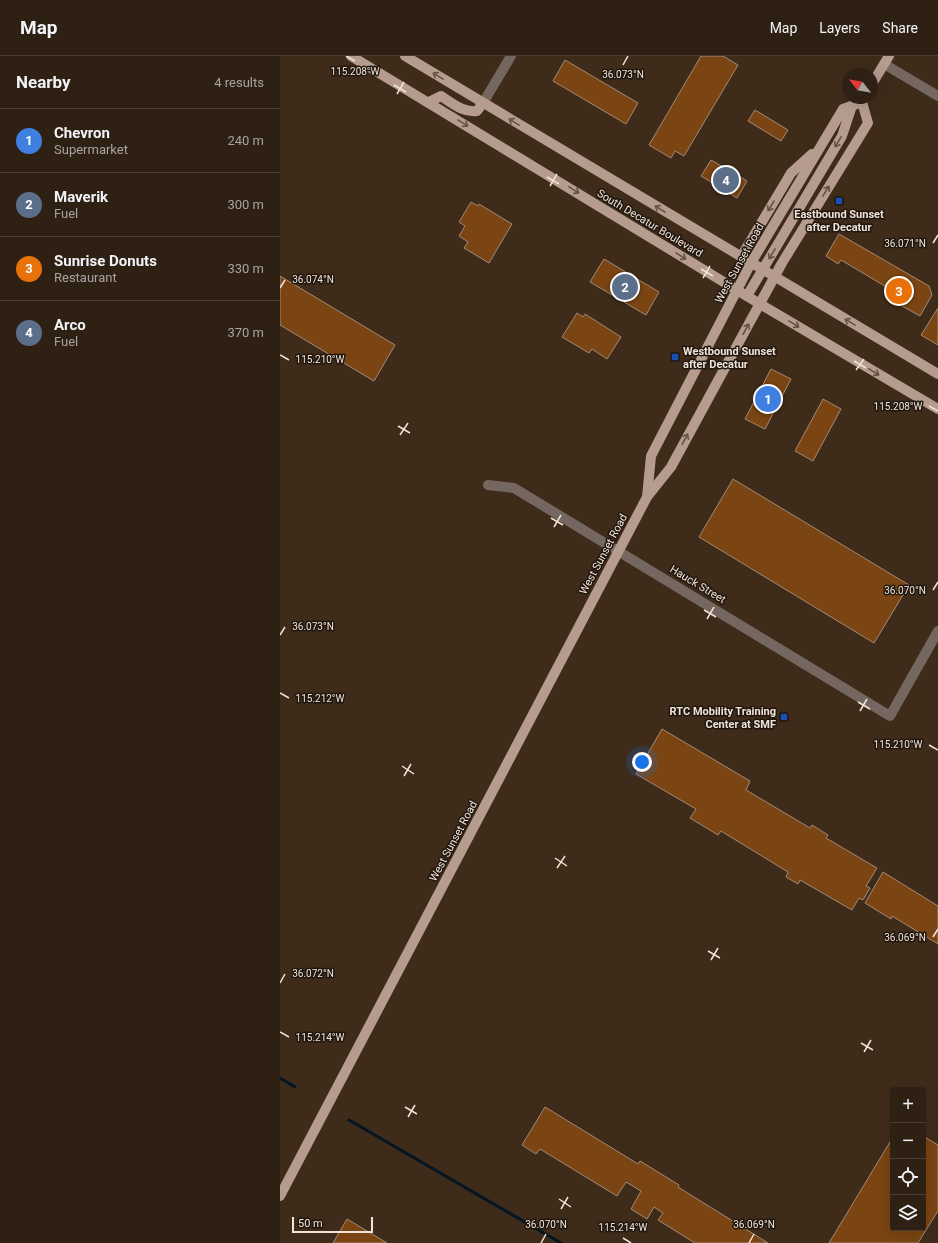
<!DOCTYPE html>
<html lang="en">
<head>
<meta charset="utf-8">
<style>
  body { margin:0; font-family:Roboto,sans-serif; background:#37281d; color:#f1f3f6 }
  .controls { position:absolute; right:12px; bottom:12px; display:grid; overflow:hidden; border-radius:4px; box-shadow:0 4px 16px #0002 }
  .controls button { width:36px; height:36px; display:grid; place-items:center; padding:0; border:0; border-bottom:1px solid #4a3e34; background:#2f2014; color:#f1f3f6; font:20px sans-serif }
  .compass { position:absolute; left:562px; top:12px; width:36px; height:36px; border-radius:50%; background:#2f2014; box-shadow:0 4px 16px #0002; rotate:301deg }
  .scale { position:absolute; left:12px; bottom:10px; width:81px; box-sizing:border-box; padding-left:4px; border:2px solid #f1e3d9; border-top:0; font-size:11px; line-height:14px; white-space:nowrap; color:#f1e3d9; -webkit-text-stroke:3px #1f160e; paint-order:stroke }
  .you { position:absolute; left:362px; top:706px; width:14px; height:14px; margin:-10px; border:3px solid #fff; border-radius:50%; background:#1a73e8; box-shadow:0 0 0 6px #1a73e833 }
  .badge { display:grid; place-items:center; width:26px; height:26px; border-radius:50%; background:#8abafc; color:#fff; font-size:13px; font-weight:700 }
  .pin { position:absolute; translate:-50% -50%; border:2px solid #fff; box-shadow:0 1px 4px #0006 }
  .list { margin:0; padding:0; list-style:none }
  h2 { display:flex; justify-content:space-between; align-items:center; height:52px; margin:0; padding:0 16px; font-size:17px }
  h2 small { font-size:13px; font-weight:400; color:#a7a3a0 }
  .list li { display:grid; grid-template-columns:26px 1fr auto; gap:12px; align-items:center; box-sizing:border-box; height:64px; padding:0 16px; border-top:1px solid #4a3e34 }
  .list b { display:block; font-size:15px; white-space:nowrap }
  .list p { margin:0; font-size:13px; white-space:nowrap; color:#a7a3a0 }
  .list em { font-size:13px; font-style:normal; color:#a7a3a0 }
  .icon { flex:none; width:22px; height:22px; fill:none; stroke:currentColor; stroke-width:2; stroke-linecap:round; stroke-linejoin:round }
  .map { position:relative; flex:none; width:658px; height:1187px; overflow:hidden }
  header { display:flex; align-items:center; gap:24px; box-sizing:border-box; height:56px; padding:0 20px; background:#2f2014; border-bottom:1px solid #4a3e34 }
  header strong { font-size:19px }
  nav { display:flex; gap:22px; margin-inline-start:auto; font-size:14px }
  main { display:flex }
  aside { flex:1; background:#2f2014 }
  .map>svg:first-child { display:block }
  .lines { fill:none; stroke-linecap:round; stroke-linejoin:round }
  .stream { stroke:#041624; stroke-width:3 }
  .building { fill:#7a4512; stroke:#a38a77 }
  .minor { stroke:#736760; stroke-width:10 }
  .major { stroke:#b59c8f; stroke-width:10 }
  .oneway { stroke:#625248 }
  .ticks { fill:none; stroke:#f1e3d9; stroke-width:1.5 }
  .transit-dot { fill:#1a4fb4; stroke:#1f160e; stroke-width:1.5 }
  .labels { text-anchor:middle; stroke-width:3; stroke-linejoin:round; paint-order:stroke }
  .poi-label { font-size:11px; font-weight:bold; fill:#f1e3d9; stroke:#1f160e }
  .street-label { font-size:11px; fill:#f1e3d9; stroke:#1f160e }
  .ticks-label { font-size:10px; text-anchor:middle; fill:#f1e3d9; stroke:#1f160e; stroke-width:3; stroke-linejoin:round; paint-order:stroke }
</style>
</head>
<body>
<header>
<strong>Map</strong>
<nav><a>Map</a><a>Layers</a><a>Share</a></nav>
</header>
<main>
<aside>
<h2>Nearby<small>4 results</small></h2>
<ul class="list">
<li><span class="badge" style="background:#3f7fe0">1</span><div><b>Chevron</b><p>Supermarket</p></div><em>240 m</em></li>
<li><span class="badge" style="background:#5c6f8a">2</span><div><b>Maverik</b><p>Fuel</p></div><em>300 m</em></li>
<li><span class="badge" style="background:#e8710a">3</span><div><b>Sunrise Donuts</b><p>Restaurant</p></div><em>330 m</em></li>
<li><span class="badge" style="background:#5c6f8a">4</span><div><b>Arco</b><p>Fuel</p></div><em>370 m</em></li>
</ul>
</aside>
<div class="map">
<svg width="658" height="1187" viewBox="0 0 658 1187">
  <rect width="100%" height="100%" fill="#3f2b1a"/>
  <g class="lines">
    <g class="stream">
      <path d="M 0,1022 L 15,1031"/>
      <path d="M 69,1064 L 281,1187"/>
    </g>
  </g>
  <g class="building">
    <path d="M 421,0 L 443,0 L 458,9 L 404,100 L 395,95 L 391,102 L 369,89 Z"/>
    <path d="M 285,4 L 358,47 L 346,68 L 273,25 Z"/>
    <path d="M 475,54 L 508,74 L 501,85 L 468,65 Z"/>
    <path d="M 431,104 L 467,125 L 457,142 L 421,120 Z"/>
    <path d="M 191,146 L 198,150 L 199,148 L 232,168 L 209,207 L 184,192 L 188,186 L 179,180 L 185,170 L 179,166 Z"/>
    <path d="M 559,178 L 649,230 L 652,239 L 640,260 L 622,250 L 625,244 L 619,241 L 620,239 L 561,204 L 558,208 L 546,200 Z"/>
    <path d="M 324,203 L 379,236 L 366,259 L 310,226 Z"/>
    <path d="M 0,220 L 115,289 L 94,325 L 0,269 Z"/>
    <path d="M 658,252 L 658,289 L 641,279 Z"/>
    <path d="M 297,257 L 303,261 L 305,258 L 341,281 L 327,303 L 312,293 L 309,297 L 282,281 Z"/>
    <path d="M 491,313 L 511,323 L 485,373 L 465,363 Z"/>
    <path d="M 543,343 L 561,353 L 533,405 L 515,395 Z"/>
    <path d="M 453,423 L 629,529 L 594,587 L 419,481 Z"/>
    <path d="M 382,673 L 470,725 L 466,734 L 530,772 L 532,769 L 548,779 L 546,782 L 597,812 L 586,830 L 590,832 L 583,844 L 579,842 L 572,854 L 520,824 L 518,828 L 506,821 L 508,816 L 441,775 L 438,779 L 410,762 L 416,753 L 356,718 Z"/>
    <path d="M 603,816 L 658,850 L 658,888 L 612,860 L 611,863 L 585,847 Z"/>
    <path d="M 265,1051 L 358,1108 L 360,1105 L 399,1129 L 398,1131 L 488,1187 L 415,1187 L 378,1164 L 383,1157 L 374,1151 L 367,1163 L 351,1153 L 361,1135 L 346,1126 L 337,1140 L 260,1093 L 256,1098 L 242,1089 Z"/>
    <path d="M 643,1080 L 658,1089 L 658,1155 L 638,1187 L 549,1187 L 613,1081 L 613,1172 L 643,1172 Z"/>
    <path d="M 67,1163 L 107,1187 L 53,1187 Z"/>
  </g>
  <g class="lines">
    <g class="minor">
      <path d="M 604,8 L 658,40"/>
      <path d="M 203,47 L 231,0"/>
      <path d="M 208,429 L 234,432 L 610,660 L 658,575"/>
    </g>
    <g class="major">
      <path d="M 71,0 L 480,248 L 658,353"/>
      <path d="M 125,0 L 658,318"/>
      <path d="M 592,28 L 609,0"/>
      <path d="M 149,46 L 161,40 C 172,47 183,57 197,55 L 203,47"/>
      <path d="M 461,201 L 511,117 L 532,98"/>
      <path d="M 467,240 L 562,80 L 572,50"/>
      <path d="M 367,441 L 371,400 L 471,207 L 563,53 L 582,46 L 584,42"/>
      <path d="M 0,1140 L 367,441 L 391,411 L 502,207 L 588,67 L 582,46"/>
    </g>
  </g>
  <defs><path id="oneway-shaft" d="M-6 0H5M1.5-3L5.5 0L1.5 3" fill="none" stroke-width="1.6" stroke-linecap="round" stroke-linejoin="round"/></defs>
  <g class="oneway">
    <use href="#oneway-shaft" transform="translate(158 20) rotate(-149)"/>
    <use href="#oneway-shaft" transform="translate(234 66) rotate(-149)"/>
    <use href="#oneway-shaft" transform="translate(183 67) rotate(31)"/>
    <use href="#oneway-shaft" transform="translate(558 86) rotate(121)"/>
    <use href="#oneway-shaft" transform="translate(294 134) rotate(31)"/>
    <use href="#oneway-shaft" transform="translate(546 135) rotate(-58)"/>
    <use href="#oneway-shaft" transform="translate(491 150) rotate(121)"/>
    <use href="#oneway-shaft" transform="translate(380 153) rotate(-149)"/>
    <use href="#oneway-shaft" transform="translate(492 198) rotate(121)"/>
    <use href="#oneway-shaft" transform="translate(401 200) rotate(32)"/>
    <use href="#oneway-shaft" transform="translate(570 266) rotate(-149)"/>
    <use href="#oneway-shaft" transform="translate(514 268) rotate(31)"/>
    <use href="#oneway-shaft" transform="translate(466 273) rotate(-61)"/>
    <use href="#oneway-shaft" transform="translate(594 316) rotate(31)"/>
    <use href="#oneway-shaft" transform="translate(405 383) rotate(-62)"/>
  </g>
  <path class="ticks" d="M 66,0 L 75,5M 343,9 L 348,0M 114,29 L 126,36M 117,38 L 124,26M 267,121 L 279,128M 270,130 L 277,118M 653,187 L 658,179M 421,213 L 433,220M 423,222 L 430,210M 0,232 L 5,224M 0,299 L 9,304M 574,305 L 586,312M 576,314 L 584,303M 649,350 L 658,355M 118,370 L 130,377M 120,379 L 128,367M 271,462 L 283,469M 274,471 L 281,459M 653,534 L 658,526M 424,554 L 436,561M 427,563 L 434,551M 0,579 L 5,571M 0,637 L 9,642M 578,646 L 590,653M 580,655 L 587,643M 649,689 L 658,694M 122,710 L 134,718M 124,720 L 131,708M 275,802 L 287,810M 277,812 L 285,800M 653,881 L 658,873M 428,895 L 440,902M 431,904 L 438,892M 0,927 L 5,918M 0,976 L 9,981M 581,987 L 593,994M 584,996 L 591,984M 125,1051 L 137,1058M 128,1061 L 135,1049M 279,1143 L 291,1151M 281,1153 L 288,1141M 343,1182 L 351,1187M 261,1187 L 266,1178M 469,1187 L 474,1178"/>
  <g class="transit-dot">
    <rect x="555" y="141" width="8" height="8" rx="2"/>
    <rect x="391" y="297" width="8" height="8" rx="2"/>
    <rect x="500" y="657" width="8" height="8" rx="2"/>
  </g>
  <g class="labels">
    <g class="poi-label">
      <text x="559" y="162">Eastbound Sunset<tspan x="559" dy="13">after Decatur</tspan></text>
      <text x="403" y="299" text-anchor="start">Westbound Sunset<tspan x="403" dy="13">after Decatur</tspan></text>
      <text x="496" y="659" text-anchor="end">RTC Mobility Training<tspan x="496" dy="13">Center at SMF</tspan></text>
    </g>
    <g class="street-label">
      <text transform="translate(370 167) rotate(31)" y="4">South Decatur Boulevard</text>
      <text transform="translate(459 207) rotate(-61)" y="4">West Sunset Road</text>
      <text transform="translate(323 498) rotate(-62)" y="4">West Sunset Road</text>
      <text transform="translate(418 528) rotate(31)" y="4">Hauck Street</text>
      <text transform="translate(173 785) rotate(-62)" y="4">West Sunset Road</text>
    </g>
  </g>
  <g class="ticks-label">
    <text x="75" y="19">115.208°W</text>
    <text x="343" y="22">36.073°N</text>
    <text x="625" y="191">36.071°N</text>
    <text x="33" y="227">36.074°N</text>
    <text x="40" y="307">115.210°W</text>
    <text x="618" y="354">115.208°W</text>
    <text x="625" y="538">36.070°N</text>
    <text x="33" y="574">36.073°N</text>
    <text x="40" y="646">115.212°W</text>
    <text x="618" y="692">115.210°W</text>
    <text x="625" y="885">36.069°N</text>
    <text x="33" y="921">36.072°N</text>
    <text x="40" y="985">115.214°W</text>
    <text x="266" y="1172">36.070°N</text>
    <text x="474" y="1172">36.069°N</text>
    <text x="343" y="1175">115.214°W</text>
  </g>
</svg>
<div class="controls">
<button>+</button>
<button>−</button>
<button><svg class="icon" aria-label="locate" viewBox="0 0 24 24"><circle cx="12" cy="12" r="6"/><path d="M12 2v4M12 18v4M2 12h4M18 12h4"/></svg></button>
<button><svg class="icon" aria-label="layers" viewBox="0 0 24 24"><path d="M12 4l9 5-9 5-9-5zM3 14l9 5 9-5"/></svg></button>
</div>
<svg class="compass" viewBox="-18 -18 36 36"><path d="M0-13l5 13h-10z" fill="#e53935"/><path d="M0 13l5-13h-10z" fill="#a7a3a0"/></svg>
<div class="scale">50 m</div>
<div class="you"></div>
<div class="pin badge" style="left:488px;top:343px;background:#3f7fe0">1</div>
<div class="pin badge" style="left:345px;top:231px;background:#5c6f8a">2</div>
<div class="pin badge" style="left:619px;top:235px;background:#e8710a">3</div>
<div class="pin badge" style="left:446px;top:124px;background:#5c6f8a">4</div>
</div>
</main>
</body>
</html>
